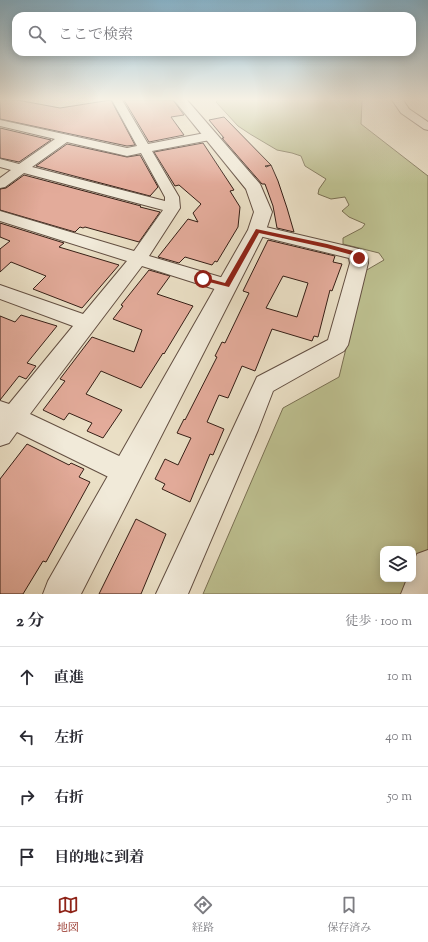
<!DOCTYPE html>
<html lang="ja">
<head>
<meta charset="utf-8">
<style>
  body { margin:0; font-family:"Sorts Mill Goudy","Noto Serif JP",serif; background:#f7f7f7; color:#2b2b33 }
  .controls { position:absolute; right:12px; bottom:12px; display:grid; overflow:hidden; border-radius:8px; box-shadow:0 2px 10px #0003 }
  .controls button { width:36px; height:36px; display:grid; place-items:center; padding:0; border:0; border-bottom:1px solid #e1e1e2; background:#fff; color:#2b2b33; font:20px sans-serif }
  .stop { position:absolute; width:12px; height:12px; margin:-9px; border:3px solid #8f2418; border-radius:50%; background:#fff }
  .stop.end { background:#8f2418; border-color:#fff; box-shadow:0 1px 4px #0008 }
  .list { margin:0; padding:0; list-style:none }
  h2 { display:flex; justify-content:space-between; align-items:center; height:52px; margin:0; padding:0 16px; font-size:17px }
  h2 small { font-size:13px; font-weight:400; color:#7c7c81 }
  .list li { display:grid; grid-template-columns:26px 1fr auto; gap:12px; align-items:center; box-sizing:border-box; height:60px; padding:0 16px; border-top:1px solid #e1e1e2 }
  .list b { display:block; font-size:15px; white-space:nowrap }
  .list em { font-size:13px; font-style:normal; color:#7c7c81 }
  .icon { flex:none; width:22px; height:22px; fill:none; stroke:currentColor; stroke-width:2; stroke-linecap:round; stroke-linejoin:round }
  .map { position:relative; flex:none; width:428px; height:594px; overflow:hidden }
  .search { position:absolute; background:#fff; box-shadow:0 2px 10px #0003; left:12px; right:12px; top:12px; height:44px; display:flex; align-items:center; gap:10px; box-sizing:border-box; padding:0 14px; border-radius:12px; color:#7c7c81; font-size:15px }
  .sheet { height:292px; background:#fff }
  nav { display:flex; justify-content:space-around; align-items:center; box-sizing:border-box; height:56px; border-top:1px solid #e1e1e2; background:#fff; font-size:11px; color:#7c7c81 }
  nav a { display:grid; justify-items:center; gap:2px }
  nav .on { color:#8f2418 }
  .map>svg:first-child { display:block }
  .green { fill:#bdc090; stroke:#7a7053; fill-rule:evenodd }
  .building { fill:#e3ab9a; stroke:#361f16; fill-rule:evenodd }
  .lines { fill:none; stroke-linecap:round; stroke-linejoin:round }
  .minor-casing { stroke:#634f42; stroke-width:2 }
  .tertiary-casing { stroke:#634f42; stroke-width:2 }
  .minor { fill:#f1ead9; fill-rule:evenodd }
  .tertiary { fill:#f1ead9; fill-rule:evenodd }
  .route { fill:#8f2418 }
</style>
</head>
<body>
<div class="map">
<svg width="428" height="594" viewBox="0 0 428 594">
  <rect width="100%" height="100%" fill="#eadfc5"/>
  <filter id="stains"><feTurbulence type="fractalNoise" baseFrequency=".005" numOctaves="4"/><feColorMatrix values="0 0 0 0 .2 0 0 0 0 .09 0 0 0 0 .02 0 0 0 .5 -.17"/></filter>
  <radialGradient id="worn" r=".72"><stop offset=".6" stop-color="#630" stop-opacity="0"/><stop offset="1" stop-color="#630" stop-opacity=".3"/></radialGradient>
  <path class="green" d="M 218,100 L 362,100 L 361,124 L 428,176 L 428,594 L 203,594 L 283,408 L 339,377 L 365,271 L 384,260 L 379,253 L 343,244 L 343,238 L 362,228 L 365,224 L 349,217 L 342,211 L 349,205 L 345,197 L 331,199 L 318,194 L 319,189 L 326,179 L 305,166 L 301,156 L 292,153 L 277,150 L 250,134 L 238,126 L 216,102 ZM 383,549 L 413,549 L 413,579 L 383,579 Z"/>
  <g class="building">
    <path d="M 0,100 L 17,100 L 60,108 L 111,100 L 135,145 L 127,146 L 0,119 Z"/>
    <path d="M 124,100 L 173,100 L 184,115 L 171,117 L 184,135 L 149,142 Z"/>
    <path d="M 224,117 L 271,165 L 265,166 L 266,167 L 271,165 L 278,181 L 287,208 L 294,232 L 277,228 L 273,206 L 265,184 L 262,184 L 222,138 L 224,138 L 209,120 Z"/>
    <path d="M 0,128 L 51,140 L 19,162 L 0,158 Z"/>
    <path d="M 203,143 L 234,190 L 230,191 L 240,207 L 238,227 L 217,262 L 215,261 L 212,265 L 185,257 L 179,263 L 158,257 L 188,219 L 198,222 L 193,213 L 201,204 L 179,185 L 175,186 L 154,152 Z"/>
    <path d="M 67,144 L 127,157 L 140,155 L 158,187 L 150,196 L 36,166 Z"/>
    <path d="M 24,175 L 141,206 L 140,207 L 160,212 L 139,242 L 85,227 L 83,228 L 80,227 L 75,232 L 0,210 L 0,189 L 6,188 Z"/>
    <path d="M 0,223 L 64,243 L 59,247 L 119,265 L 82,308 L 33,289 L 46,276 L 11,262 L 0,272 L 0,249 L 10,241 L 0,237 Z"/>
    <path d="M 268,240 L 335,256 L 333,262 L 342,264 L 332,291 L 330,290 L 318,337 L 314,336 L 312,341 L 272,329 L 255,371 L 242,366 L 228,398 L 219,395 L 207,422 L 224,429 L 213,455 L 210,454 L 190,502 L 162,489 L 165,484 L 155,479 L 165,459 L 178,465 L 191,438 L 177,433 L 184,419 L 185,420 L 217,357 L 215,356 L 222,342 L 225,343 L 249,293 L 243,291 ZM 283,276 L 308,283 L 297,317 L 266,308 Z"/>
    <path d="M 149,270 L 170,276 L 157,294 L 193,306 L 164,354 L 163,353 L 141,388 L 101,371 L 86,394 L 122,410 L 103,438 L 87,431 L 92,423 L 69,413 L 64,420 L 43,410 L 65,381 L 60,379 L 92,337 L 134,352 L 142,330 L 113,319 L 123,306 L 121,305 Z"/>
    <path d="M 21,315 L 57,326 L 27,363 L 36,366 L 26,379 L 19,376 L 0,400 L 0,316 L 15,322 Z"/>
    <path d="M 27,444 L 69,465 L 71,463 L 84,469 L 79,477 L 90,482 L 46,562 L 43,561 L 23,594 L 0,594 L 0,479 Z"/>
    <path d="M 136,519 L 166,534 L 141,594 L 99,594 Z"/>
  </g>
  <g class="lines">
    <g class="minor-casing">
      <g id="minor">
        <path d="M 112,100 L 122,100 L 148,144 L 210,132 L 214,133 L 216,136 L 214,139 L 210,140 L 152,151 L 179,197 L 180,208 L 149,256 L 234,281 L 236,286 L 234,291 L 227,293 L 142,266 L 30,414 L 136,464 L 140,473 L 136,482 L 127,486 L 17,432 L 9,443 L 0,446 L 0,401 L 9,404 L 73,326 L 0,299 L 0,285 L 83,314 L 127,261 L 0,221 L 0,211 L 134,251 L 163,210 L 24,173 L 5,187 L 0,188 L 0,178 L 11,170 L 0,167 L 0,159 L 19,164 L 55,139 L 0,126 L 0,120 L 127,148 L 137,146 ZM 67,142 L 127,156 L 141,153 L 165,197 L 165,201 L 32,167 Z"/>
        <path d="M 392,100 L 403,100 L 409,109 L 428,122 L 428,130 L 424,129 L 401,113 Z"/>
        <path d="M 257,225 L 355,248 C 363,250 368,254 368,263 L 348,345 L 344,351 L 273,391 L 258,430 L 188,594 L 156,594 L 257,377 L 328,340 L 350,263 L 349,258 L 251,234 L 249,230 L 251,226 Z"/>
        <path d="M 428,550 L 428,594 L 401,594 L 407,579 L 413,579 L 413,564 L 417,554 Z"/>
      </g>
    </g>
    <g class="tertiary-casing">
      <path id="tertiary" d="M 174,100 L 187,100 L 260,184 L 272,212 L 266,230 L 81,594 L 43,594 L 48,581 L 248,230 L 254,212 L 246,189 Z"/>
    </g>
    <use href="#minor" class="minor"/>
    <use href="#tertiary" class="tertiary"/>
  </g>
  <linearGradient id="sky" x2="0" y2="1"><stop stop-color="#88b8d2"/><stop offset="0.54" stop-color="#f6f1e5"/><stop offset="1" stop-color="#f6f1e5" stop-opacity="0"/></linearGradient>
  <rect width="428" height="184" fill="url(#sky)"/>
  <path class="route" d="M 256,229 L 327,244 L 357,252 L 362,258 L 359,260 L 352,255 L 327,248 L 259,233 L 229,287 L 201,280 L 201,277 L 203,277 L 225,283 Z"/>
  <rect width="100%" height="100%" filter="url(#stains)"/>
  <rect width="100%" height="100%" fill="url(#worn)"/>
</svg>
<div class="controls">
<button><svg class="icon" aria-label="layers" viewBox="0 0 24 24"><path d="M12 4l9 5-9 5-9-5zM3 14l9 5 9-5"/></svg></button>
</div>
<div class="stop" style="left:203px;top:279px"></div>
<div class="stop end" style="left:359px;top:258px"></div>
<div class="search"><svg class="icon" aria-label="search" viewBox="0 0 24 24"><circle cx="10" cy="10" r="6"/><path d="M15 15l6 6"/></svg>ここで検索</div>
</div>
<section class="sheet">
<h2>2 分<small>徒歩 · 100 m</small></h2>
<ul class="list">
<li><svg class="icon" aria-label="ahead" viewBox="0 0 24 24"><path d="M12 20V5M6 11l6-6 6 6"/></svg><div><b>直進</b></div><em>10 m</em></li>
<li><svg class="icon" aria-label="left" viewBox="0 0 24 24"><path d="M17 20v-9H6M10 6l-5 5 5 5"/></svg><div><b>左折</b></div><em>40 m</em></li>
<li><svg class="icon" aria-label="right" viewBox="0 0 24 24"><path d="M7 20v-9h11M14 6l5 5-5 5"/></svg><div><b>右折</b></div><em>50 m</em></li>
<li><svg class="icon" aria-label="arrive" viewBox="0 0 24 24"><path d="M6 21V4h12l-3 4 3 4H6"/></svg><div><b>目的地に到着</b></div></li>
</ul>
</section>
<nav>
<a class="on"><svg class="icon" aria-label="map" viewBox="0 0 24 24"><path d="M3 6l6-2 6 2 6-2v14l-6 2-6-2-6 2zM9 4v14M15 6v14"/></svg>地図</a>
<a><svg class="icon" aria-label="directions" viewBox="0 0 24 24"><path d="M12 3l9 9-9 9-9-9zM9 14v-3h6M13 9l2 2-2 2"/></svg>経路</a>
<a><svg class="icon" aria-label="saved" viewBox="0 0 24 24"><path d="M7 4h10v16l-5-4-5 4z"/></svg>保存済み</a>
</nav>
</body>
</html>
